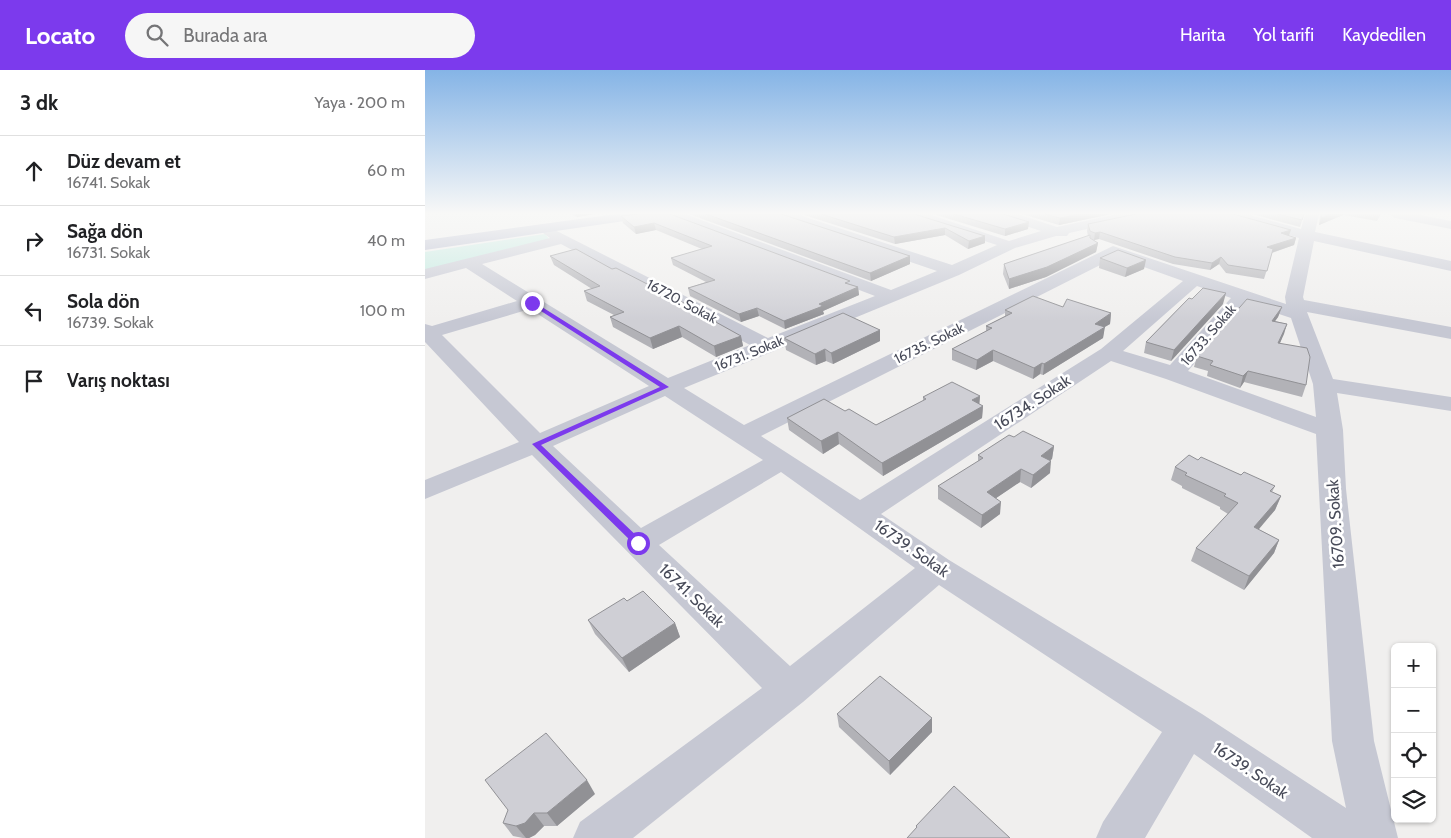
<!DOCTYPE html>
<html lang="tr">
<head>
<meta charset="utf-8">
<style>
  body { margin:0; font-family:Cabin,sans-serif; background:#f6f6f6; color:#202124 }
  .controls { position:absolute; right:15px; bottom:15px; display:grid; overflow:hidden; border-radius:8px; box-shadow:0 1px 4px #0004 }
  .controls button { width:45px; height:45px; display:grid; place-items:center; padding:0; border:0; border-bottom:1px solid #e0e0e0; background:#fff; color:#202124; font:25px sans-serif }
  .stop { position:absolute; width:15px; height:15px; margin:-11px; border:4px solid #7c3aed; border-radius:50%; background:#fff }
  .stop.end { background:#7c3aed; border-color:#fff; box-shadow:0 1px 5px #0008 }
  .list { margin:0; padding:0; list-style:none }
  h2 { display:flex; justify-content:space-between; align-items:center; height:65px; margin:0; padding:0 20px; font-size:21px }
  h2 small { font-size:16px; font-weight:400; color:#757577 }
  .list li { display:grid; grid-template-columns:32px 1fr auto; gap:15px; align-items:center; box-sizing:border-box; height:70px; padding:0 20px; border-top:1px solid #e0e0e0 }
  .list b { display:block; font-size:19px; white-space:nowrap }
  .list p { margin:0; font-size:16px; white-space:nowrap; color:#757577 }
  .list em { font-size:16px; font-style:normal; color:#757577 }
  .icon { flex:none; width:28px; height:28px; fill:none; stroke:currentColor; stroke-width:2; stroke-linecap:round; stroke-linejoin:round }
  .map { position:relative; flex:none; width:1026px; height:768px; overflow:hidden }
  header { display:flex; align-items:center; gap:30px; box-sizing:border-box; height:70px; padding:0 25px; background:#7c3aed; color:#fff }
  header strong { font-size:24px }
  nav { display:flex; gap:28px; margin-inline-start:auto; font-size:18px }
  .search { width:350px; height:45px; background:#f6f6f6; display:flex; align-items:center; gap:12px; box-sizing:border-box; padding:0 18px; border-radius:28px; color:#757577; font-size:19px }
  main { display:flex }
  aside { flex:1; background:#fff }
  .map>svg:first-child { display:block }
  .green { fill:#c1eae0 }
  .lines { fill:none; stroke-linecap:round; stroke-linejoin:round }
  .minor { fill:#c6c8d3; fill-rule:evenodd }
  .major { fill:#b0b4ca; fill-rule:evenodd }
  .wall { fill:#b2b2b7 }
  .shaded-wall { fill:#919195 }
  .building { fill:#cfcfd5; stroke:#919195 }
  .route { fill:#7c3aed }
  .labels { text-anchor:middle; stroke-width:5; stroke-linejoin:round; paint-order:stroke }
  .far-street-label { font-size:14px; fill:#484b59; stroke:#fff }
  .street-label { font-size:16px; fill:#484b59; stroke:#fff }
</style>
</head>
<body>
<header>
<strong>Locato</strong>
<div class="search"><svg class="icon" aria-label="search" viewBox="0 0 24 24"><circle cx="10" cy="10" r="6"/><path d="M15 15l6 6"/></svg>Burada ara</div>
<nav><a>Harita</a><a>Yol tarifi</a><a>Kaydedilen</a></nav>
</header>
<main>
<aside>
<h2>3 dk<small>Yaya · 200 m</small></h2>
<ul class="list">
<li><svg class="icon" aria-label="ahead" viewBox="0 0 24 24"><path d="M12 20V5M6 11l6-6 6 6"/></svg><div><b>Düz devam et</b><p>16741. Sokak</p></div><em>60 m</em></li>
<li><svg class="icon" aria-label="right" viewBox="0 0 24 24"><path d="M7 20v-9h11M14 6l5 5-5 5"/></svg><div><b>Sağa dön</b><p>16731. Sokak</p></div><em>40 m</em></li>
<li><svg class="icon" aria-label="left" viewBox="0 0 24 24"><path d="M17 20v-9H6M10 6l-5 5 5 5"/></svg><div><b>Sola dön</b><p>16739. Sokak</p></div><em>100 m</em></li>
<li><svg class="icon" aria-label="arrive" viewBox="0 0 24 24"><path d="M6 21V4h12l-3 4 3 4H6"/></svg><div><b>Varış noktası</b></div></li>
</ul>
</aside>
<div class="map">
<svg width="1026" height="768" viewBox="0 0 1026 768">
  <rect width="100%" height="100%" fill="#f0efee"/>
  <path class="green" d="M 120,164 L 125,170 L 0,200 L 0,182 Z"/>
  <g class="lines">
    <g class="minor">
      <path d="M 241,144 L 260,144 L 466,220 L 512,201 L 353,147 L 351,144 L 371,144 L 527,195 L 572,175 L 485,147 L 483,144 L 503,144 L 584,171 L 616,161 L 574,147 L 572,144 L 592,144 L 632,157 L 693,144 L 718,144 L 716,147 L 644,163 L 642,166 L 631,166 L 590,178 L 534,205 L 259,318 L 319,355 L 688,176 L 861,234 L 860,227 L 874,168 L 802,147 L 800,144 L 821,144 L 876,159 L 880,144 L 894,144 L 890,162 L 1026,191 L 1026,201 L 889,171 L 878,227 L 879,230 L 1026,257 L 1026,269 L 882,242 L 908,309 L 1026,327 L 1026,341 L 912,323 L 918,360 L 921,419 L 949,671 L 973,768 L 887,768 L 769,684 L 720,768 L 671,768 L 678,752 L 737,662 L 514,515 L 378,632 L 208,768 L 148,768 L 155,752 L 337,618 L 107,385 L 0,429 L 0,410 L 94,372 L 0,272 L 0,254 L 7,256 L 92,231 L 41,198 L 0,209 L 0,199 L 125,168 L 111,158 L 113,155 L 118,154 L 343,268 L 450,226 L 243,147 ZM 136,174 L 325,275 L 243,308 L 57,194 ZM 691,187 L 758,211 L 676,279 L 435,430 L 336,366 ZM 772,216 L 806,228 L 745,295 L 698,281 ZM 821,233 L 866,248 L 888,314 L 891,347 L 763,301 ZM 105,239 L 224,316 L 115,363 L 17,265 ZM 686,291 L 741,309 L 891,364 L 907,671 L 921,738 L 777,644 L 524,490 L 456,444 ZM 240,326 L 338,390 L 216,458 L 128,376 ZM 356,402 L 490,498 L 365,596 L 234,475 Z"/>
      <path d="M 963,144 L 990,144 L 1026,151 L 1026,159 L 970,148 Z"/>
    </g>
    <path class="major" d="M 191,144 L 227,144 L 225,147 L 220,148 L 0,180 L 0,170 Z"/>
  </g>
  <g class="wall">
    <path d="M 145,144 L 170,144 L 152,147 Z"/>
    <path d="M 214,144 L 425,214 L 433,217 L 434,225 L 398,241 L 399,244 L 360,259 L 334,246 L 316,252 L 265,226 L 263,218 L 281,212 L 248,195 L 246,188 L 277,179 L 231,160 L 211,164 L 198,153 L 196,146 Z"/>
    <path d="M 264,144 L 356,144 L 485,186 L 485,194 L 446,211 Z"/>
    <path d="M 376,144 L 489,144 L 560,166 L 560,173 L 543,179 L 520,165 L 470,174 Z"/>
    <path d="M 508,144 L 578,144 L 603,159 L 580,166 Z"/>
    <path d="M 597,144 L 686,144 L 634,155 Z"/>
    <path d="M 827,144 L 879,144 L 875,157 Z"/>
    <path d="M 895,144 L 956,144 L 952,151 L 918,145 L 894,155 Z"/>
    <path d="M 663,154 L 866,160 L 864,166 L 871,168 L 869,175 L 847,183 L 839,209 L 801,203 L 794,194 L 785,200 L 748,194 L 674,169 L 669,170 L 673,173 L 671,182 L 621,207 L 584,219 L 578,204 L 579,194 L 663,166 L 662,161 Z"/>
    <path d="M 125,186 L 187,199 L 292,250 L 292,253 L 316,266 L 318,276 L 291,287 L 257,267 L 228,279 L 188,257 L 185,247 L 189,245 L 162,231 L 159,221 L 167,219 L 129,195 Z"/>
    <path d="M 675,188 L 719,199 L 700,207 L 674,198 Z"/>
    <path d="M 798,234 L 746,291 L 719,283 L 721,272 Z"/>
    <path d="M 638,237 L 686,243 L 685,254 L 679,257 L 678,268 L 618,305 L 615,304 L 608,309 L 568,291 L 551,300 L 527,290 L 527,279 L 561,262 L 561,256 L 580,246 L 580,240 Z"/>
    <path d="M 857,237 L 853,247 L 850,251 L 862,254 L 855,273 L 881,315 L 877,327 L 819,312 L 815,318 L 782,306 L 783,301 L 769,297 L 772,286 Z"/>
    <path d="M 455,260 L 455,271 L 408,294 L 401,291 L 391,295 L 361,280 L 359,268 Z"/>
    <path d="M 555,326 L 554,334 L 558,336 L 557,348 L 458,406 L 414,374 L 398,384 L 364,360 L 362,348 L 420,341 L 451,355 L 498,331 L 498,327 Z"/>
    <path d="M 589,367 L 629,376 L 627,389 L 625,390 L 625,403 L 606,418 L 595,412 L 571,428 L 575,444 L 556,458 L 513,429 L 513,416 L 553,392 L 553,385 Z"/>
    <path d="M 773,390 L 850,416 L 847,422 L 856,426 L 850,440 L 833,459 L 854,470 L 849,483 L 819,520 L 766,491 L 771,478 L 803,444 L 795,439 L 795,437 L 757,418 L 757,416 L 746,410 L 750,397 Z"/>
    <path d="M 202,531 L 250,553 L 255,567 L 204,602 L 170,564 L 163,550 Z"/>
    <path d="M 412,644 L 507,662 L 465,705 L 414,657 Z"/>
    <path d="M 170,724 L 132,756 L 119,756 L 110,765 L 104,768 L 98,768 L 88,766 L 78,753 Z"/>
  </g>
  <g class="shaded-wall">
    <path d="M 151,144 L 170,144 L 152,147 Z"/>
    <path d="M 655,144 L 686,144 L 634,155 L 635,148 Z"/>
    <path d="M 906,144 L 918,144 L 918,145 L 894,155 L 896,148 Z"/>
    <path d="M 604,152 L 603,159 L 580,166 L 580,159 Z"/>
    <path d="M 229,153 L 231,160 L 211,164 L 209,157 Z"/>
    <path d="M 520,158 L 520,165 L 470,174 L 469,167 Z"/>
    <path d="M 866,160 L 863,167 L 856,163 Z"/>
    <path d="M 675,162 L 674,169 L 669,170 L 670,163 Z"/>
    <path d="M 560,166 L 560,173 L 543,179 L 544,171 Z"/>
    <path d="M 871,168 L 869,175 L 840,185 L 842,177 Z"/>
    <path d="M 673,173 L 671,182 L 621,207 L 584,219 L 584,209 Z"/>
    <path d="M 485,186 L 485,194 L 446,211 L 445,203 Z"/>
    <path d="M 796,187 L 794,194 L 785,200 L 787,193 Z"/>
    <path d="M 721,190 L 719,199 L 700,207 L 702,198 Z"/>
    <path d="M 433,217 L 434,225 L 398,241 L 399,244 L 360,259 L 359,251 L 394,234 Z"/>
    <path d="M 801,223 L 798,234 L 746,291 L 749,280 Z"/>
    <path d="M 857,237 L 853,247 L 843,261 L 847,251 Z"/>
    <path d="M 332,238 L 334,246 L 316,252 L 314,244 Z"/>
    <path d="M 686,243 L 685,254 L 668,264 L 670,254 Z"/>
    <path d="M 862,254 L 859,264 L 850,284 L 853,273 Z"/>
    <path d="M 254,256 L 257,267 L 228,279 L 225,268 Z"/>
    <path d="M 680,257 L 678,268 L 618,305 L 619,294 Z"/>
    <path d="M 455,260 L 455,271 L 408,294 L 406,283 Z"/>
    <path d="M 316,266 L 318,276 L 291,287 L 289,276 Z"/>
    <path d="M 400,279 L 401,291 L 391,295 L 390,284 Z"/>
    <path d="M 568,280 L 568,291 L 551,300 L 552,290 Z"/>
    <path d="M 617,293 L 615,304 L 608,309 L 609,298 Z"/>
    <path d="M 823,301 L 819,312 L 815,318 L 818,306 Z"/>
    <path d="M 555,326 L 554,338 L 558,336 L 557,348 L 458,406 L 457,393 L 547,330 Z"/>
    <path d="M 413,362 L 414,374 L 398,384 L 396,371 Z"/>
    <path d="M 629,376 L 627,389 L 615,398 L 616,386 Z"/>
    <path d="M 626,391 L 625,403 L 606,418 L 608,405 Z"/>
    <path d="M 596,399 L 595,412 L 561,435 L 562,422 Z"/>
    <path d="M 856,426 L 850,440 L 824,471 L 829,457 Z"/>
    <path d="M 576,432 L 575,444 L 556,458 L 557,445 Z"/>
    <path d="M 854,470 L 849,483 L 819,520 L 824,506 Z"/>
    <path d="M 250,553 L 255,567 L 204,602 L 197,588 Z"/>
    <path d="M 507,648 L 507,662 L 465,705 L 464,691 Z"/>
    <path d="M 162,710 L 170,724 L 132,756 L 122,743 Z"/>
    <path d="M 109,743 L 119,756 L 110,765 L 104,768 L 101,768 L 91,756 Z"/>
  </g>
  <g class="building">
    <path d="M 214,144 L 245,144 L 425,211 L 420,213 L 433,217 L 394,234 L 398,236 L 359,251 L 332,238 L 314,244 L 263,218 L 290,210 L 246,188 L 287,176 L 229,153 L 209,157 L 196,146 Z"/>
    <path d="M 281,144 L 356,144 L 485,186 L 445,203 Z"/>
    <path d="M 396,144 L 489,144 L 560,166 L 544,171 L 520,158 L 469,167 Z"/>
    <path d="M 529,144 L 578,144 L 604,152 L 580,159 Z"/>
    <path d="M 620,144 L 655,144 L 635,148 Z"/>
    <path d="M 711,144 L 808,144 L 866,160 L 856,163 L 871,168 L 842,177 L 848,179 L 842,201 L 803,195 L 796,187 L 787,193 L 750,187 L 675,162 L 670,163 L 665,161 L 663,154 Z"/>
    <path d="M 853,144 L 879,144 L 877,150 Z"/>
    <path d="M 897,144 L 906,144 L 896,148 Z"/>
    <path d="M 665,165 L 665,168 L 673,173 L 622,197 L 584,209 L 579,194 Z"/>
    <path d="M 151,179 L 187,199 L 191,198 L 292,250 L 289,251 L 316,266 L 289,276 L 254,256 L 225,268 L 185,247 L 199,242 L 159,221 L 175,216 L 125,186 Z"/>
    <path d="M 693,180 L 721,190 L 702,198 L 675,188 Z"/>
    <path d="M 778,218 L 801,223 L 749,280 L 721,272 L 764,228 L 767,229 Z"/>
    <path d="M 608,226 L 638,237 L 642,229 L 686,243 L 670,254 L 680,257 L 619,294 L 617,293 L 609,298 L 568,280 L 552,290 L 527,279 L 567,258 L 561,256 L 587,243 L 580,240 Z"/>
    <path d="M 822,229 L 857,237 L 847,251 L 862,254 L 853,273 L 882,278 L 885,287 L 881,315 L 823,301 L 818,306 L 785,295 L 788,291 L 772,286 Z"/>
    <path d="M 418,243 L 455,260 L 406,283 L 400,279 L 390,284 L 359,268 Z"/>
    <path d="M 527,312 L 555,326 L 547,330 L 558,336 L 457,393 L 413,362 L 396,371 L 362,348 L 399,329 L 420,341 L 424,339 L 451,355 L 501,329 L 498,327 Z"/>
    <path d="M 598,361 L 629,376 L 616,386 L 626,391 L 608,405 L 596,399 L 562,422 L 576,432 L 557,445 L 513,416 L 558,388 L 553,385 L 584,365 L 589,367 Z"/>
    <path d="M 764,385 L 773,390 L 776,387 L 816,405 L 819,402 L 850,416 L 845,421 L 856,426 L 829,457 L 854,470 L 824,506 L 771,478 L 813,433 L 799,426 L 801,424 L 760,405 L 762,403 L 750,397 Z"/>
    <path d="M 218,521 L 250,553 L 197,588 L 163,550 L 199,528 L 202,531 Z"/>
    <path d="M 455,606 L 507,648 L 464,691 L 412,644 Z"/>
    <path d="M 121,663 L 162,710 L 122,743 L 109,743 L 100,753 L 91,756 L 78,753 L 83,740 L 60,710 Z"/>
    <path d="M 529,716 L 585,768 L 482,768 L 492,757 L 491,756 Z"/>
  </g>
  <linearGradient id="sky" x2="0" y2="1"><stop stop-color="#85b4e6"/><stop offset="0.57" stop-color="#f8f8f7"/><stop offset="1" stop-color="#f8f8f7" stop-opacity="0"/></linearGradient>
  <rect width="1026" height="251" fill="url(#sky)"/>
  <path class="route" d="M 105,232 L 109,232 L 244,317 L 116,375 L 216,470 L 216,475 L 210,475 L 107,374 L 235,317 L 105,234 Z"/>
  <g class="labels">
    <g class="far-street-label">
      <text transform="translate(257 231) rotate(28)" y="5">16720. Sokak</text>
      <text transform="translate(783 265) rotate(-49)" y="5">16733. Sokak</text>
      <text transform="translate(504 273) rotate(-26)" y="5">16735. Sokak</text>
      <text transform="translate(324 283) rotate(-22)" y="5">16731. Sokak</text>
    </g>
    <g class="street-label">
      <text transform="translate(607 332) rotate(-33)" y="6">16734. Sokak</text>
      <text transform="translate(910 454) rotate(-94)" y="6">16709. Sokak</text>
      <text transform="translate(487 478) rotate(35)" y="6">16739. Sokak</text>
      <text transform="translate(267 525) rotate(44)" y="6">16741. Sokak</text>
      <text transform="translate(826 700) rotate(34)" y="6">16739. Sokak</text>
    </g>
  </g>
</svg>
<div class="controls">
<button>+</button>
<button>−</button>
<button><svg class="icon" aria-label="locate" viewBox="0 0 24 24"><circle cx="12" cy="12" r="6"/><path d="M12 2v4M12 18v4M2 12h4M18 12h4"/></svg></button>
<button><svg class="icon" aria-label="layers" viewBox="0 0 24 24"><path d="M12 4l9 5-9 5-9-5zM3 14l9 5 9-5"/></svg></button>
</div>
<div class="stop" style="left:213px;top:473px"></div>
<div class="stop end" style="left:107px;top:233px"></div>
</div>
</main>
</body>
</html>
